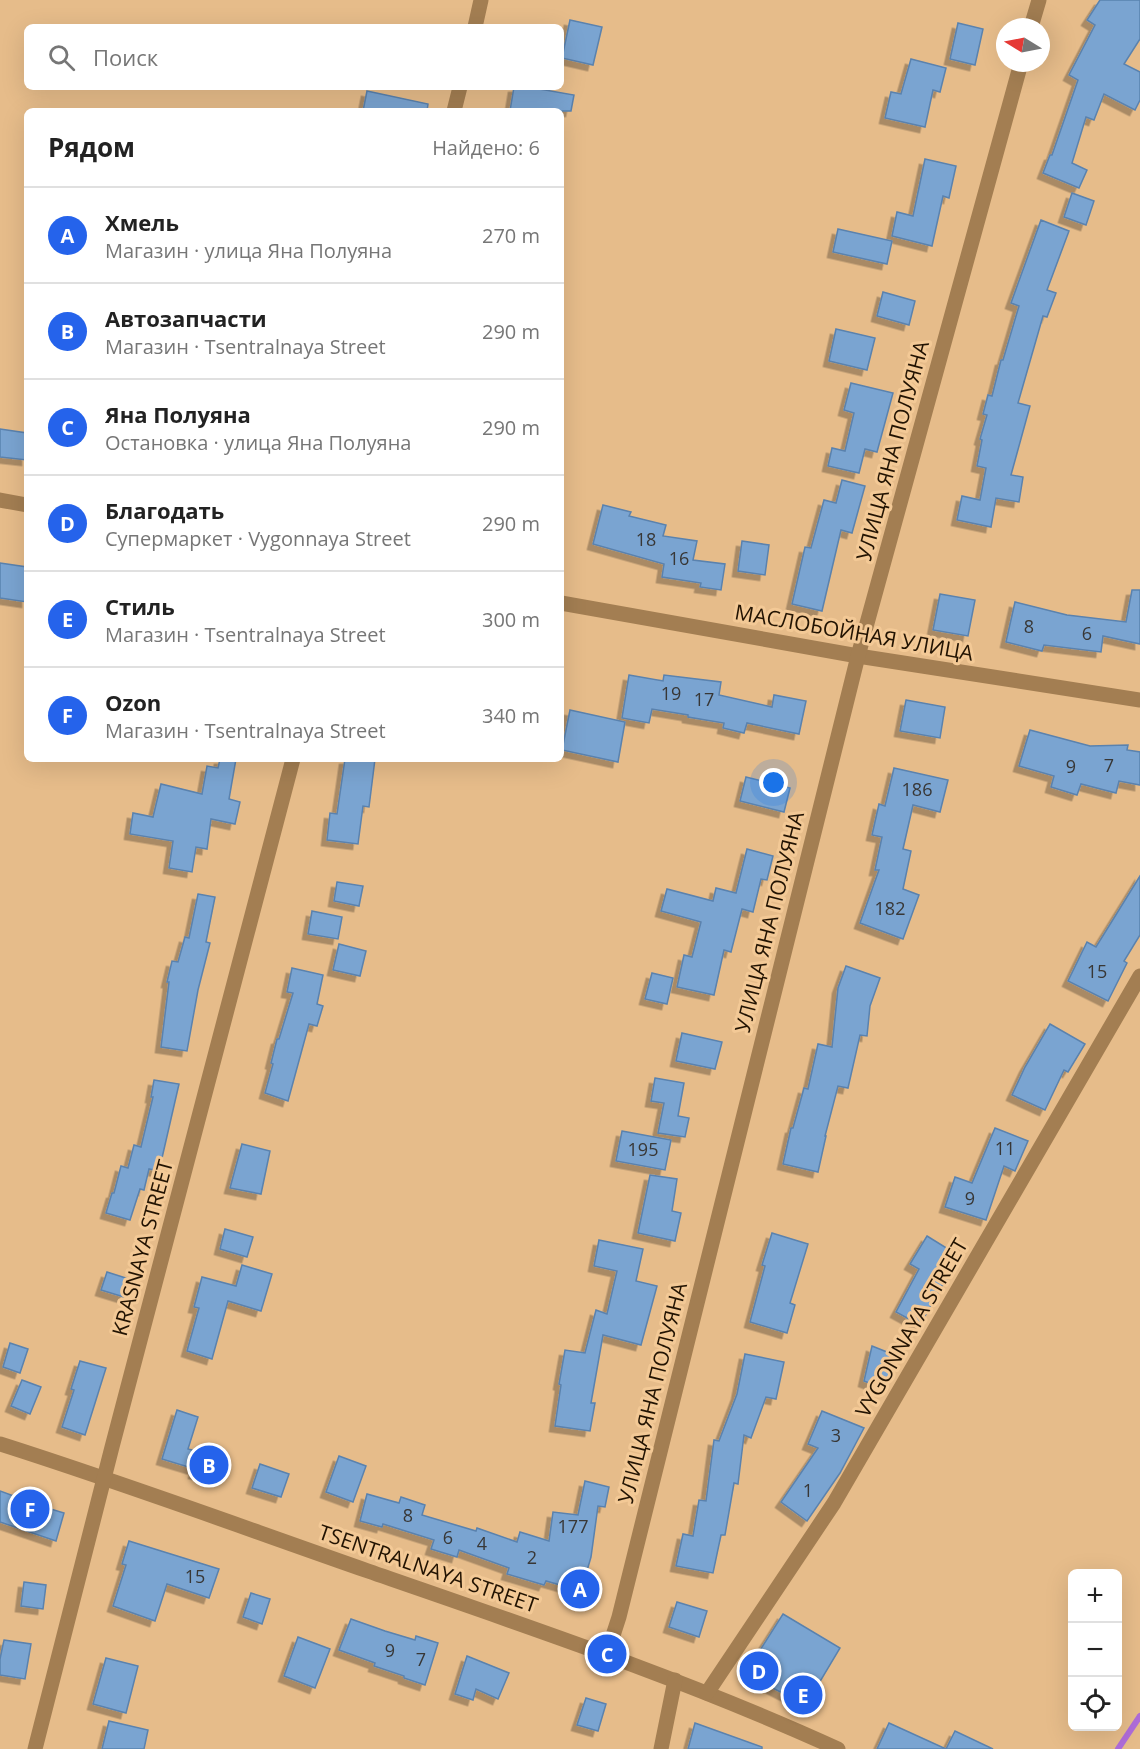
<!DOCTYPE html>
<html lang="ru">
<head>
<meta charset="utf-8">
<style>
  body { margin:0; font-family:"Open Sans",sans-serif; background:#f2f2f2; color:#222 }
  .controls { position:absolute; right:18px; bottom:18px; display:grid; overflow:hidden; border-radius:9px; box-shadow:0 6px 24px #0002 }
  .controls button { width:54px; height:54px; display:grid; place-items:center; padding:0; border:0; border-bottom:2px solid #e0e0e0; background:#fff; color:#222; font:30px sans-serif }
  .compass { position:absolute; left:996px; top:18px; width:54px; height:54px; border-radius:50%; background:#fff; box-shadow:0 6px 24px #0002; rotate:280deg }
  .you { position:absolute; left:774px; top:783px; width:21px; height:21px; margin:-15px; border:4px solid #fff; border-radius:50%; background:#1a73e8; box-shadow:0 0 0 9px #1a73e833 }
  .badge { display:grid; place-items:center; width:39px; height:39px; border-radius:50%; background:#2563eb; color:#fff; font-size:20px; font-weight:700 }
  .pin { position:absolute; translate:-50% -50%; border:3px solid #fff; box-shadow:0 2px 6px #0006 }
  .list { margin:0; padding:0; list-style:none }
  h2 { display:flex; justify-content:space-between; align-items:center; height:78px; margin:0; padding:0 24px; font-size:26px }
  h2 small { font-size:20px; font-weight:400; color:#767676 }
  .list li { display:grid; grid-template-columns:39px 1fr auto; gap:18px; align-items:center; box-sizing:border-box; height:96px; padding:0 24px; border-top:2px solid #e0e0e0 }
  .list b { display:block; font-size:22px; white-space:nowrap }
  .list p { margin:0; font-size:20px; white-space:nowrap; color:#767676 }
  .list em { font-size:20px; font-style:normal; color:#767676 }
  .icon { flex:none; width:33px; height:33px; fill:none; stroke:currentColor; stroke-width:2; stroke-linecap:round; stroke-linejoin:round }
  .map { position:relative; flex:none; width:1140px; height:1749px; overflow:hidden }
  .search { position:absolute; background:#fff; box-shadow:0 6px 24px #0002; left:24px; top:24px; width:540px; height:66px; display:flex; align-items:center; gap:15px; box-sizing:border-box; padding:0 21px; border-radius:9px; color:#767676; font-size:22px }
  .panel { position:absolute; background:#fff; box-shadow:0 6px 24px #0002; left:24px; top:108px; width:540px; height:654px; border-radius:9px }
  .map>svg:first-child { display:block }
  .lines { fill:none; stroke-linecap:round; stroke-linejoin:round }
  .stream { stroke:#af6cd9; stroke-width:6 }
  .building { fill:#7aa4d1; stroke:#5a82ae; stroke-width:1.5; filter:url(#shadow) }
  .minor { stroke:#a37e52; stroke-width:15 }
  .labels { text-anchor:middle; stroke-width:6; stroke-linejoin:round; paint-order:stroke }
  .number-label { font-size:18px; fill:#383736 }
  .street-label { font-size:21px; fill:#221302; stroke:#f3c996 }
</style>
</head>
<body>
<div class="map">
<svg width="1140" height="1749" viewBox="0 0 1140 1749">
  <defs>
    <filter id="shadow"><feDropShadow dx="-5.5" dy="5.5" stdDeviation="0" flood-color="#0004"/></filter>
  </defs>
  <rect width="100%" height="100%" fill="#e6bc8a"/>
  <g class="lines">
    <path class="stream" d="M 1118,1749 L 1140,1716"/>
  </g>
  <g class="building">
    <path d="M 1100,0 L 1140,0 L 1140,39 L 1124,64 L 1140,72 L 1140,100 L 1135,110 L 1104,94 L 1094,120 L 1086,117 L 1072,163 L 1087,170 L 1079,188 L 1043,173 L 1050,155 L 1052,155 L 1078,80 L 1069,75 L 1095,25 L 1087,20 Z"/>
    <path d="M 570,20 L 602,27 L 593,65 L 562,58 Z"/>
    <path d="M 958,23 L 983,29 L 975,65 L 950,59 Z"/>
    <path d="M 911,59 L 946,68 L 940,92 L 933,90 L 925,127 L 885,118 L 891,92 L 901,94 Z"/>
    <path d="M 514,87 L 528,87 L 574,95 L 571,111 L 510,111 Z"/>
    <path d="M 367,91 L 428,104 L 427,111 L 363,111 Z"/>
    <path d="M 925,159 L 956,166 L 949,198 L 943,196 L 932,246 L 892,236 L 897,212 L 913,216 Z"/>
    <path d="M 1072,193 L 1094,201 L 1086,225 L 1064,217 Z"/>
    <path d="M 1041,220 L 1069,231 L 1047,290 L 1056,293 L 1047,317 L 1043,316 L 1018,403 L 1030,406 L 1011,475 L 1023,477 L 1019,502 L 996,498 L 991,527 L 957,520 L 962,496 L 980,500 L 986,468 L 977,466 L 982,440 L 980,439 L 987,415 L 983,414 L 988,395 L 992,396 L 1001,360 L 1003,360 L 1019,306 L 1011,303 Z"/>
    <path d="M 838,229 L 892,241 L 887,264 L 833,252 Z"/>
    <path d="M 883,292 L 915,301 L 909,325 L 877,316 Z"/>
    <path d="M 836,329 L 875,338 L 867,370 L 829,361 Z"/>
    <path d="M 851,383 L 893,393 L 877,452 L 865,449 L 859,473 L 828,466 L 832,448 L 845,451 L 854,413 L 844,410 Z"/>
    <path d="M 0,429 L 27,433 L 27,460 L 0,457 Z"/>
    <path d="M 842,480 L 865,486 L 852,533 L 841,530 L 822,611 L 792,604 L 805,547 L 811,548 L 824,500 L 836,503 Z"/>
    <path d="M 603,505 L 631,512 L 629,516 L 666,525 L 663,536 L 697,541 L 693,560 L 725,564 L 721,590 L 700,587 L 701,583 L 662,577 L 664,564 L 593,544 Z"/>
    <path d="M 742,541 L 769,545 L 765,575 L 738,571 Z"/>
    <path d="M 0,563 L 27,567 L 27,602 L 0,598 Z"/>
    <path d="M 1132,590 L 1140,590 L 1140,644 L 1103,636 L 1101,652 L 1044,645 L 1042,651 L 1006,642 L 1015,602 L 1067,615 L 1126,622 Z"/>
    <path d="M 940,594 L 975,600 L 968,636 L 933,630 Z"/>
    <path d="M 629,675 L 663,681 L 664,675 L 721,682 L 719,695 L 772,707 L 774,695 L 806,701 L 799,734 L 747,723 L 744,733 L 723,728 L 724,723 L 688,717 L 688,715 L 652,709 L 649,723 L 622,718 Z"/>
    <path d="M 906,700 L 945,707 L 940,738 L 900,731 Z"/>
    <path d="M 570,710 L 625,722 L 618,762 L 562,750 Z"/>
    <path d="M 1030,730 L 1090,746 L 1128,745 L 1127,750 L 1140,752 L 1140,785 L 1119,781 L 1116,793 L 1081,784 L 1077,795 L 1051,787 L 1054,776 L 1019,766 Z"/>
    <path d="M 220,759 L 236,759 L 229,799 L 240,802 L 235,824 L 211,819 L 207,849 L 196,847 L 192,872 L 169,868 L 173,841 L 130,834 L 133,813 L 153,817 L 161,784 L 202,794 L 207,766 L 218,768 Z"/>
    <path d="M 345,759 L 375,759 L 369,807 L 363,806 L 358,844 L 327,840 L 330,813 L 337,814 Z"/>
    <path d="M 894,768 L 948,780 L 940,812 L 913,805 L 903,849 L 911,851 L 903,889 L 919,895 L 903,939 L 860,923 L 879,870 L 875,870 L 882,837 L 872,835 L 879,804 L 885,806 Z"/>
    <path d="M 746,777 L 790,788 L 784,812 L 740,801 Z"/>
    <path d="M 747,849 L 773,856 L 767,880 L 761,879 L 753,912 L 742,909 L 731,952 L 724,950 L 714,995 L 677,987 L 684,955 L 692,957 L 701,922 L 661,911 L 667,889 L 713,901 L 716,888 L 736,893 Z"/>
    <path d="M 1140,876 L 1140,935 L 1124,961 L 1127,963 L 1108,1001 L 1068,981 L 1087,942 L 1096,947 Z"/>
    <path d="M 337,882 L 363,886 L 359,906 L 334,901 Z"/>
    <path d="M 198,894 L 215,897 L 206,942 L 210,943 L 198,990 L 187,1051 L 161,1047 L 169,982 L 167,982 L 172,961 L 178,962 L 185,937 L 189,938 Z"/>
    <path d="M 312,911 L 342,917 L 338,939 L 308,934 Z"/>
    <path d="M 339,944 L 366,951 L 360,976 L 333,970 Z"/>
    <path d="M 846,966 L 880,978 L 870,1006 L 867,1036 L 860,1035 L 848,1088 L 838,1086 L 825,1136 L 826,1136 L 818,1172 L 783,1164 L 791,1128 L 793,1128 L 804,1088 L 808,1089 L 818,1044 L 832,1047 L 838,988 Z"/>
    <path d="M 292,968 L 323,975 L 317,1004 L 323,1006 L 317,1026 L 309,1024 L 288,1101 L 265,1093 L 273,1064 L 271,1063 L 277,1039 L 279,1039 L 293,993 L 287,992 Z"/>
    <path d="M 652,973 L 673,978 L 667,1004 L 645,999 Z"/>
    <path d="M 1050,1024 L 1085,1044 L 1068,1072 L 1064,1070 L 1045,1110 L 1012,1095 L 1025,1067 Z"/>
    <path d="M 682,1033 L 722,1042 L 715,1069 L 676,1061 Z"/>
    <path d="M 655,1078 L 684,1083 L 678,1116 L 689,1118 L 685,1137 L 658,1133 L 664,1103 L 651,1101 Z"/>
    <path d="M 154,1080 L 179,1084 L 159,1171 L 149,1169 L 144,1190 L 140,1189 L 130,1220 L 106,1213 L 112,1193 L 114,1193 L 121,1166 L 128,1168 L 134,1145 L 141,1147 L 153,1097 L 151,1097 Z"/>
    <path d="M 995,1128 L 1028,1141 L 1015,1171 L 1004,1166 L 986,1220 L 945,1207 L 955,1177 L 972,1183 Z"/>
    <path d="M 622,1131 L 671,1140 L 665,1170 L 616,1161 Z"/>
    <path d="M 242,1144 L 270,1151 L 261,1194 L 230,1188 Z"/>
    <path d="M 650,1175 L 677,1179 L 672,1211 L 681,1213 L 675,1241 L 638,1233 Z"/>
    <path d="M 225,1229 L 253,1237 L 247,1257 L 220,1249 Z"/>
    <path d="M 772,1233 L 808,1244 L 790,1303 L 795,1305 L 787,1333 L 750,1322 L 765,1266 L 762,1265 Z"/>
    <path d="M 927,1236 L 961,1257 L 944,1285 L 943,1284 L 920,1325 L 896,1312 L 919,1269 L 910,1264 Z"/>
    <path d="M 599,1240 L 643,1249 L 636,1281 L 657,1286 L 641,1345 L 603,1335 L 591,1403 L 595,1403 L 590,1431 L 555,1426 L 561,1385 L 559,1384 L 565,1350 L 585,1353 L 596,1310 L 607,1314 L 617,1271 L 594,1266 Z"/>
    <path d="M 242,1265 L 272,1274 L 261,1311 L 228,1301 L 212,1359 L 187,1351 L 199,1308 L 194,1307 L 202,1277 L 236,1286 Z"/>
    <path d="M 107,1272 L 129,1279 L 124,1297 L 101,1290 Z"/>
    <path d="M 10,1343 L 28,1349 L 20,1373 L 3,1367 Z"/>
    <path d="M 872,1346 L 897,1356 L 885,1389 L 864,1381 Z"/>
    <path d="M 745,1354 L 784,1362 L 776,1399 L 766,1397 L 751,1438 L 744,1435 L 738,1484 L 734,1483 L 725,1535 L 721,1535 L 713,1573 L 676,1566 L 683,1534 L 693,1536 L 699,1500 L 706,1501 L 714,1440 L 719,1441 L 737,1394 Z"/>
    <path d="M 80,1361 L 106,1368 L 85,1435 L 62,1427 L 74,1390 L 71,1389 Z"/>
    <path d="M 22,1380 L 41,1387 L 30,1414 L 11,1406 Z"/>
    <path d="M 177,1410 L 198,1417 L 188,1449 L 224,1458 L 219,1479 L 194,1473 L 195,1469 L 162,1459 Z"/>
    <path d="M 822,1411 L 864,1428 L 840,1473 L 807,1521 L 781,1502 L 818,1448 L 808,1444 Z"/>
    <path d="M 339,1456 L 366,1466 L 353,1502 L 326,1492 Z"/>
    <path d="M 260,1464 L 289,1474 L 281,1497 L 252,1488 Z"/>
    <path d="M 585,1481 L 609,1487 L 605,1507 L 598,1506 L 591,1557 L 581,1591 L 546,1581 L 544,1585 L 507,1574 L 509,1568 L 459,1550 L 457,1557 L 431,1549 L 434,1540 L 383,1524 L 382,1527 L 360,1521 L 367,1494 L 399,1503 L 401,1497 L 425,1505 L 422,1515 L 476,1531 L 477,1528 L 517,1542 L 520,1532 L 549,1541 L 553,1512 L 578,1515 Z"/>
    <path d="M 0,1491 L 22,1499 L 21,1500 L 64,1513 L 56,1541 L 0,1522 Z"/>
    <path d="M 129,1541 L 219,1569 L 209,1598 L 167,1584 L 155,1621 L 113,1606 L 126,1565 L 122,1564 Z"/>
    <path d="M 24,1582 L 46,1585 L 43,1609 L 21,1606 Z"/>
    <path d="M 251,1593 L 270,1599 L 262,1624 L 243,1617 Z"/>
    <path d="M 677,1602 L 707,1611 L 699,1637 L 669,1627 Z"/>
    <path d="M 783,1614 L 840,1648 L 806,1705 L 745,1674 Z"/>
    <path d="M 351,1619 L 385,1631 L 415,1640 L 416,1636 L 438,1643 L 425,1685 L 404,1678 L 404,1676 L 374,1666 L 375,1663 L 339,1650 Z"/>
    <path d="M 298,1637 L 330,1649 L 315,1688 L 284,1676 Z"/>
    <path d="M 4,1640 L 31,1644 L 25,1679 L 0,1675 L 0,1659 Z"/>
    <path d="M 467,1656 L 509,1673 L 498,1699 L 476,1689 L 473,1700 L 455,1694 Z"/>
    <path d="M 106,1658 L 138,1666 L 126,1713 L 93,1704 Z"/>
    <path d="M 586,1698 L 606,1704 L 598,1731 L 577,1725 Z"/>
    <path d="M 109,1721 L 148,1730 L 144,1749 L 102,1749 Z"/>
    <path d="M 695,1723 L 762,1747 L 762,1749 L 688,1749 Z"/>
    <path d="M 889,1723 L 946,1749 L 955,1731 L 993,1749 L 877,1749 Z"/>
  </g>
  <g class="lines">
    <g class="minor">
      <path d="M 475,27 L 481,0"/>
      <path d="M 1031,27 L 1039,0"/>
      <path d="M 454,111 L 460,87"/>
      <path d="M 0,500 L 27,505"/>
      <path d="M 561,603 L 858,656 L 1140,700"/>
      <path d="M 0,1444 C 123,1483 245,1528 368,1571 C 526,1626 685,1679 838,1749"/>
      <path d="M 607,1654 L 619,1617 L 858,656 L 1021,63"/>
      <path d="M 707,1693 L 834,1503 L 1140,976"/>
      <path d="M 35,1749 L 112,1447 L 293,759"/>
      <path d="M 661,1749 L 675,1680"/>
    </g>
  </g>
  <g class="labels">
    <g class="number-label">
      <text x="646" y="546">18</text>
      <text x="679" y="565">16</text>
      <text x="1029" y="633">8</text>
      <text x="1087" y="640">6</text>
      <text x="671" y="700">19</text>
      <text x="704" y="706">17</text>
      <text x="1109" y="772">7</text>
      <text x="1071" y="773">9</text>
      <text x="917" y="796">186</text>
      <text x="890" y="915">182</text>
      <text x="1097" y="978">15</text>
      <text x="1005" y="1155">11</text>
      <text x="643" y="1156">195</text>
      <text x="970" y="1205">9</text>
      <text x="836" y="1442">3</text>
      <text x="808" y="1497">1</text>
      <text x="408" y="1522">8</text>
      <text x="573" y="1533">177</text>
      <text x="448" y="1544">6</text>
      <text x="482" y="1550">4</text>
      <text x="532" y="1564">2</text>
      <text x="195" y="1583">15</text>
      <text x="390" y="1657">9</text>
      <text x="421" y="1666">7</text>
    </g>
    <g class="street-label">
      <text transform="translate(893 451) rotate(-75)" y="7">УЛИЦА ЯНА ПОЛУЯНА</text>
      <text transform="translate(854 633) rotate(10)" y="7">МАСЛОБОЙНАЯ УЛИЦА</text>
      <text transform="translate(770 922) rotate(-76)" y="7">УЛИЦА ЯНА ПОЛУЯНА</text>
      <text transform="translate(143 1248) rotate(-75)" y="7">KRASNAYA STREET</text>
      <text transform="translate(912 1328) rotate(-60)" y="7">VYGONNAYA STREET</text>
      <text transform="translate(653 1393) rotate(-76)" y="7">УЛИЦА ЯНА ПОЛУЯНА</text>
      <text transform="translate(428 1569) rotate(19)" y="7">TSENTRALNAYA STREET</text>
    </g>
  </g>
</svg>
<div class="controls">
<button>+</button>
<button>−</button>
<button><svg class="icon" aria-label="locate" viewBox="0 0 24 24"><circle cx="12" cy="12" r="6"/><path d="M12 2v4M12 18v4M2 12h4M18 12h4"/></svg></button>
</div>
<svg class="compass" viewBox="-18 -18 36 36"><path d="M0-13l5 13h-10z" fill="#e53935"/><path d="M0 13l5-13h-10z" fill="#767676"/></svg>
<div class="you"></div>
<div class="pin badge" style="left:580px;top:1589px">A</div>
<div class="pin badge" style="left:209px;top:1465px">B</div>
<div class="pin badge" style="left:607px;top:1654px">C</div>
<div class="pin badge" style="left:759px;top:1671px">D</div>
<div class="pin badge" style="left:803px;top:1695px">E</div>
<div class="pin badge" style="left:30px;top:1509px">F</div>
<div class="search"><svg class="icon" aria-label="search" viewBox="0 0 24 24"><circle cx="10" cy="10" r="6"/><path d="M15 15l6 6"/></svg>Поиск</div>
<section class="panel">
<h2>Рядом<small>Найдено: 6</small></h2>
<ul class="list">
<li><span class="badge">A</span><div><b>Хмель</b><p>Магазин · улица Яна Полуяна</p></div><em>270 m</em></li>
<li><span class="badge">B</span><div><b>Автозапчасти</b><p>Магазин · Tsentralnaya Street</p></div><em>290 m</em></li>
<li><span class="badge">C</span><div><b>Яна Полуяна</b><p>Остановка · улица Яна Полуяна</p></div><em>290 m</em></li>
<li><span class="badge">D</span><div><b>Благодать</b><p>Супермаркет · Vygonnaya Street</p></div><em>290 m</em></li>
<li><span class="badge">E</span><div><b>Стиль</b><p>Магазин · Tsentralnaya Street</p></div><em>300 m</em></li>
<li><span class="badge">F</span><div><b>Ozon</b><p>Магазин · Tsentralnaya Street</p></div><em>340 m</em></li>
</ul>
</section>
</div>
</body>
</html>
